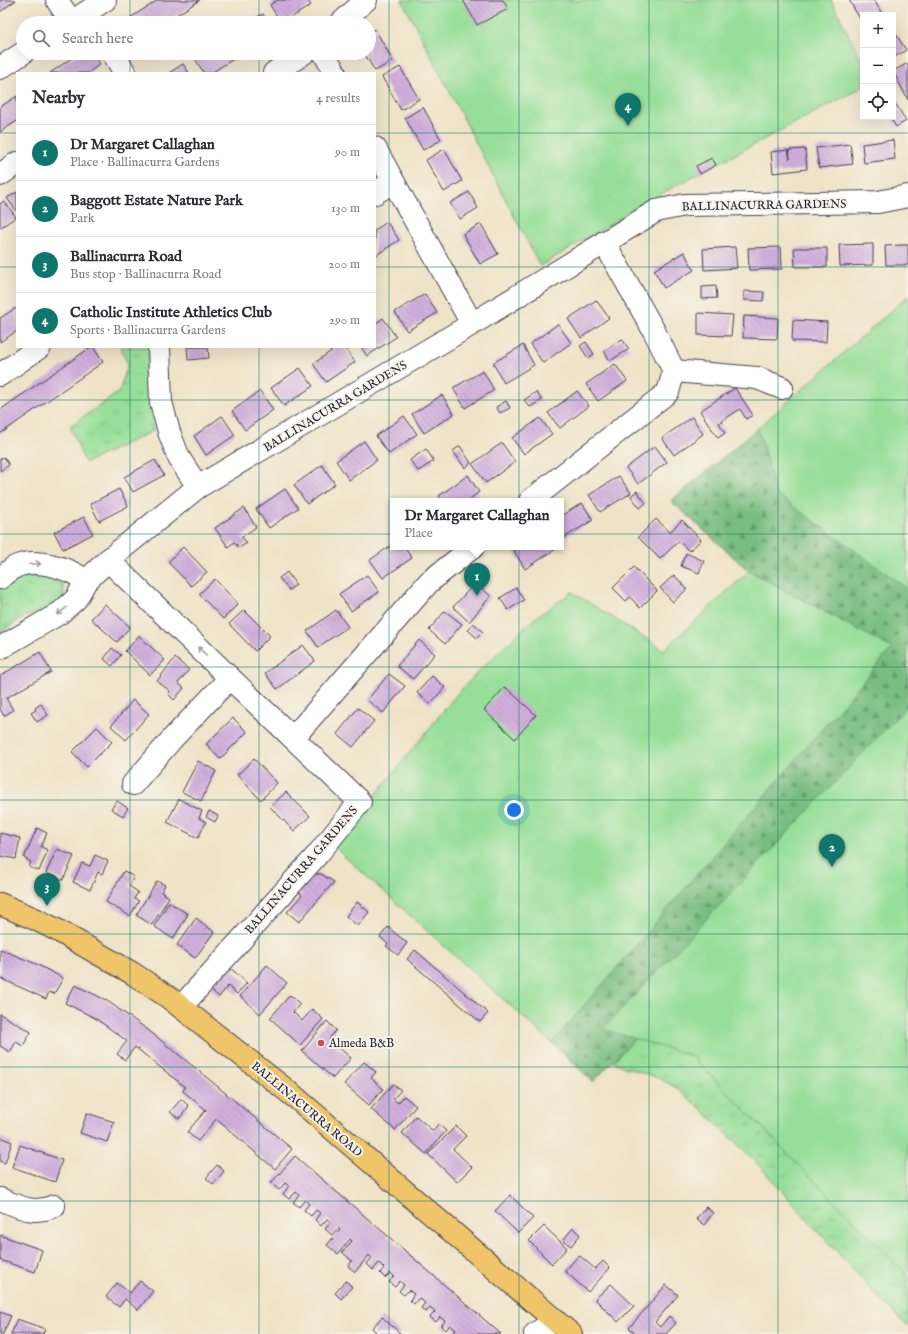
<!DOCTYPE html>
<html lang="en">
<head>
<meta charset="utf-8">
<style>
  body { margin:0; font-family:"IM FELL English",serif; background:#f2f2f3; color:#2b2b33 }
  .controls { position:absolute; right:12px; top:12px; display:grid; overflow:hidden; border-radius:0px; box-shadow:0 4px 16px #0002 }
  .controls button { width:36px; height:36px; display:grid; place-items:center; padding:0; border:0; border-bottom:1px solid #e1e1e2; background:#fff; color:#2b2b33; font:20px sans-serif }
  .you { position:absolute; left:514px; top:810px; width:14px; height:14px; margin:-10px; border:3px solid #fff; border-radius:50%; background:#1a73e8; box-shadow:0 0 0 6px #1a73e833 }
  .badge { display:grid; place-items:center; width:26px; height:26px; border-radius:50%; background:#0f766e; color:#fff; font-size:13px; font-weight:700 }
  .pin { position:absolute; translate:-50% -33px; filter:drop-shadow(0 1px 2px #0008) }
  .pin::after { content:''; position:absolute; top:21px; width:14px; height:12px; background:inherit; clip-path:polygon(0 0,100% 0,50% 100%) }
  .popup { position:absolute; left:390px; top:498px; width:174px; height:52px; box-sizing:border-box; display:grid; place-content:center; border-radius:0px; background:#fff; filter:drop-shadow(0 1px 3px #0005); font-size:13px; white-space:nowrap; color:#7c7c81 }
  .popup b { font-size:15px; color:#2b2b33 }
  .popup::after { content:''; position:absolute; left:50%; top:100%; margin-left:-8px; border:8px solid transparent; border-top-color:#fff }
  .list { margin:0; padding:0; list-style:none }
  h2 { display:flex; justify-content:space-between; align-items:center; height:52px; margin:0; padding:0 16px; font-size:17px }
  h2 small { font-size:13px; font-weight:400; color:#7c7c81 }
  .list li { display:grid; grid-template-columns:26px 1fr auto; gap:12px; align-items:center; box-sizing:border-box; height:56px; padding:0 16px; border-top:1px solid #e1e1e2 }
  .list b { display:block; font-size:15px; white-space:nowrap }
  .list p { margin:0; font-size:13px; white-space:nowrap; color:#7c7c81 }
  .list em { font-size:13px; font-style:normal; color:#7c7c81 }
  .icon { flex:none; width:22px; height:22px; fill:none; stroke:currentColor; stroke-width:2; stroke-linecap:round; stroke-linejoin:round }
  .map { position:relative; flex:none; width:908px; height:1334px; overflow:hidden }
  .search { position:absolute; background:#fff; box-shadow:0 4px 16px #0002; left:16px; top:16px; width:360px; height:44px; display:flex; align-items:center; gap:10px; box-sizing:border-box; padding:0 14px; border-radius:22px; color:#7c7c81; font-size:15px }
  .panel { position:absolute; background:#fff; box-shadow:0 4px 16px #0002; left:16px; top:72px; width:360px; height:276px; border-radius:0px }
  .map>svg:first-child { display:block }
  .grass { fill:url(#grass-tufts); stroke:#5c806a }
  .forest { fill:url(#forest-firs); stroke:#4e705e }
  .green { fill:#97df99; stroke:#5c806a }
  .building { fill:url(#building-back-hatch) }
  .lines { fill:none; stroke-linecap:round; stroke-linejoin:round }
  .minor-casing { stroke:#413f50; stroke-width:24 }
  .major-casing { stroke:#413f50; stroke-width:24 }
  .minor { stroke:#fff; stroke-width:22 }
  .major { stroke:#f0c469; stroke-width:22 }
  .oneway { stroke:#9c9ca7 }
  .grid { fill:none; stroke:#0f766e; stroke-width:1; stroke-opacity:0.55 }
  .poi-dot { fill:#d1495b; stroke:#f7f3e8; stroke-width:1.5 }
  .labels { text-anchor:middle; stroke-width:4; stroke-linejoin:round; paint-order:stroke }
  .street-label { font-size:12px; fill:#22223b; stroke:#f7f3e8 }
  .poi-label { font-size:12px; fill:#22223b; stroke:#f7f3e8; text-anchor:start }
</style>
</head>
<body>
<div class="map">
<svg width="908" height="1334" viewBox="0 0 908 1334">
  <defs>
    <pattern id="grass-tufts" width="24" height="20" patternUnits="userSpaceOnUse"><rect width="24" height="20" fill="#97df99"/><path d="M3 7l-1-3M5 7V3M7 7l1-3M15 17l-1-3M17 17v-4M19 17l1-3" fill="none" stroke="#82bf85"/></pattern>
    <pattern id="forest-firs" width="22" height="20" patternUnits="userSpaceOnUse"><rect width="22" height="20" fill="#79be81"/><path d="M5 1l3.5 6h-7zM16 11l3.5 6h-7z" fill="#639a6b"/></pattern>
    <pattern id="building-back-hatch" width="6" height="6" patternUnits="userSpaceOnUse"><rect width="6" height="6" fill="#d1afdd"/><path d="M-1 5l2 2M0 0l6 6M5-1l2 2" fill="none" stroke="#b396bf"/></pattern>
  </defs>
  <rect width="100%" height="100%" fill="#f7f3e8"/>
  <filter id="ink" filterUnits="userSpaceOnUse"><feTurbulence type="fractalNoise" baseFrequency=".025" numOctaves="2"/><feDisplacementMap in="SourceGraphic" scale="8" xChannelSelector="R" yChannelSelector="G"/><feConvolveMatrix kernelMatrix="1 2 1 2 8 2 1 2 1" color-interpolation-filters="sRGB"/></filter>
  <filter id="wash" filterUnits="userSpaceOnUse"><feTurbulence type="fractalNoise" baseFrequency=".012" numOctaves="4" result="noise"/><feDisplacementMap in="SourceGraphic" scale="16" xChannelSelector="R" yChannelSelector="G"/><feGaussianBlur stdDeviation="0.9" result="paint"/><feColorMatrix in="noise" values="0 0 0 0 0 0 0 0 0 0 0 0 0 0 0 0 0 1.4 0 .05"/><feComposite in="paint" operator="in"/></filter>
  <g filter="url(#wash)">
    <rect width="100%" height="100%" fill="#efe3c7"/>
    <g class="grass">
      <path d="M 120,347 L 148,347 L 153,431 L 85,463 L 70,426 L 119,392 L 128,364 Z"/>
      <path d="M 33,574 L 52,580 L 63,585 L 64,594 L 61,604 L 52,609 L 24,617 L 0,632 L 0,590 L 24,575 Z"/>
      <path d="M 804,864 L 908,1202 L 908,1327 L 875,1294 L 753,1159 L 697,1105 L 675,1087 L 658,1078 L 624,1067 L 613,1061 Z"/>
    </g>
    <path class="forest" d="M 758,428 L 777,494 L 908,589 L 908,943 L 804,864 L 593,1082 L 552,1043 L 892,648 L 749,571 L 671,501 Z"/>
    <g class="green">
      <path d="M 402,0 L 831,0 L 863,63 L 863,87 L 677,185 L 540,266 Z"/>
      <path d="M 908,296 L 908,589 L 776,494 L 758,428 Z"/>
      <path d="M 749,571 L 892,648 L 552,1043 L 334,847 L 457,694 L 486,664 L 534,619 L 572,592 L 664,650 Z"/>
      <path d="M 908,705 L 908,1276 L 692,1056 L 603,1029 Z"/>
    </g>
    <g id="blocks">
      <g class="building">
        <path d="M 0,0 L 16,0 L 0,12 Z"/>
        <path d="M 158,0 L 200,0 L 164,23 L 122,23 Z"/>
        <path d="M 277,0 L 307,0 L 311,5 L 283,23 L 281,23 L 270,5 Z"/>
        <path d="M 463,0 L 503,0 L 508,9 L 477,25 Z"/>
        <path d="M 849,0 L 874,0 L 881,12 L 876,15 L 863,15 L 863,24 Z"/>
        <path d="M 263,14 L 268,23 L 247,23 Z"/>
        <path d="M 375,29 L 393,61 L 375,71 L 364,53 L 369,53 L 369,32 Z"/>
        <path d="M 893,29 L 906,50 L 893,58 Z"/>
        <path d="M 79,53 L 92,53 L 100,64 L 88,73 L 50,73 Z"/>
        <path d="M 200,53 L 232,53 L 235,58 L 211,73 L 204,73 L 194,57 Z"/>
        <path d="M 908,63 L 908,100 L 893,71 Z"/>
        <path d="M 183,64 L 189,73 L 169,73 Z"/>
        <path d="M 400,67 L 419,99 L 401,110 L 382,77 Z"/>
        <path d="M 17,96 L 17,121 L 0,132 L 0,107 Z"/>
        <path d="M 895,103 L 906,121 L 896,127 L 890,117 L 893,117 L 893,104 Z"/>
        <path d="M 423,107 L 441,140 L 423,150 L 405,118 Z"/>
        <path d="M 893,140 L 895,159 L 864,163 L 862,144 Z"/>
        <path d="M 850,144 L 853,164 L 819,168 L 816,148 Z"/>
        <path d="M 444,149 L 462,181 L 444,192 L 426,160 Z"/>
        <path d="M 805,149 L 807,169 L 773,173 L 771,152 L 788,150 L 790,159 L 789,150 Z"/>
        <path d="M 712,158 L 716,165 L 700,174 L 696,166 Z"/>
        <path d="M 17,192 L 17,212 L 7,198 Z"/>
        <path d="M 469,192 L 478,208 L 460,219 L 450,203 Z"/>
        <path d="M 4,201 L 16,217 L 0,228 L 0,204 Z"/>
        <path d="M 387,222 L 399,240 L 375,256 L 375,230 Z"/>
        <path d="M 481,224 L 498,254 L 480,264 L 463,234 Z"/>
        <path d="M 873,244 L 873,265 L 840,266 L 839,245 Z"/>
        <path d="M 902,245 L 908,245 L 908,265 L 886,265 L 885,246 Z"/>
        <path d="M 735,247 L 737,268 L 704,270 L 703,249 Z"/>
        <path d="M 781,247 L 782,269 L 749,270 L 748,248 Z"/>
        <path d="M 794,248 L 827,248 L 827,267 L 795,267 Z"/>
        <path d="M 684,252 L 694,270 L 664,288 L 654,270 Z"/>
        <path d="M 716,286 L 717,298 L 702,299 L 702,287 Z"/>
        <path d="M 744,291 L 764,292 L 763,301 L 744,300 Z"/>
        <path d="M 425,294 L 437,313 L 407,331 L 395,312 Z"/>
        <path d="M 596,300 L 609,318 L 581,338 L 568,319 Z"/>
        <path d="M 16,308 L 17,309 L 17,331 L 0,342 L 0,318 Z"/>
        <path d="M 698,313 L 733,315 L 731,336 L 698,335 Z"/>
        <path d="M 744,316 L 778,318 L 777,339 L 743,338 Z"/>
        <path d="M 383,318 L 396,337 L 367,356 L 361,347 L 375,347 L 375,324 Z"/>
        <path d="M 793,320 L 827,322 L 826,342 L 792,341 Z"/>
        <path d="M 558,324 L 571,343 L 543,363 L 530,344 Z"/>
        <path d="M 622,339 L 629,349 L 610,361 L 604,351 Z"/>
        <path d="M 586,342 L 594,354 L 588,358 L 580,346 Z"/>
        <path d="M 523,345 L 534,365 L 504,383 L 493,363 Z"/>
        <path d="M 91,347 L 93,347 L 103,362 L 0,434 L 0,410 Z"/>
        <path d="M 187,347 L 208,347 L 209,358 L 188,360 Z"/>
        <path d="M 337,347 L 344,347 L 355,362 L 326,382 L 313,364 Z"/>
        <path d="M 615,364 L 627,381 L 598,401 L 586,384 Z"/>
        <path d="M 300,368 L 313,386 L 284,406 L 271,388 Z"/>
        <path d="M 483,371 L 494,390 L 465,408 L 453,388 Z"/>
        <path d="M 735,388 L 753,415 L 746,419 L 740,409 L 719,423 L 725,433 L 718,438 L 700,411 Z"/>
        <path d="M 260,391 L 273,410 L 245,430 L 232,411 Z"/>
        <path d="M 577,391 L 589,406 L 560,428 L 548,413 Z"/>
        <path d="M 536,392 L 542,400 L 530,407 L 524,400 Z"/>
        <path d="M 442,395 L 454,414 L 424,433 L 412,414 Z"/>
        <path d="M 506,401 L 510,408 L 500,413 L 496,407 Z"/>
        <path d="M 222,416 L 235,435 L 206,455 L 194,436 Z"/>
        <path d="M 404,416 L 417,434 L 389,454 L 376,436 Z"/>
        <path d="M 692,417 L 703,434 L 674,455 L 662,438 Z"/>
        <path d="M 540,418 L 552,434 L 524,454 L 512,438 Z"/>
        <path d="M 364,441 L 377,460 L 349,480 L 336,461 Z"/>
        <path d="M 502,443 L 515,462 L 486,483 L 472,464 Z"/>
        <path d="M 460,446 L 471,463 L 465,468 L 453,451 Z"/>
        <path d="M 655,446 L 667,462 L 638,484 L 626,468 Z"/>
        <path d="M 426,449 L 434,461 L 418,471 L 410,460 Z"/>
        <path d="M 4,457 L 9,465 L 0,471 L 0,459 Z"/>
        <path d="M 155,460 L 164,475 L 133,492 L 124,477 Z"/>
        <path d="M 322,465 L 335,484 L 307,504 L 294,485 Z"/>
        <path d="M 468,475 L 479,492 L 467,501 L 443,501 L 439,496 Z"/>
        <path d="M 619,476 L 631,493 L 600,512 L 589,495 Z"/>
        <path d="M 119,489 L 128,506 L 99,521 L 90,504 Z"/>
        <path d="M 285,489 L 298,508 L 269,528 L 256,509 Z"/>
        <path d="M 637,491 L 646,503 L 640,508 L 631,496 Z"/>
        <path d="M 582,503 L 593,520 L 562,539 L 561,516 Z"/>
        <path d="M 244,508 L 256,527 L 242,537 L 247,543 L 239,548 L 234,542 L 228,547 L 215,528 Z"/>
        <path d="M 84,517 L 93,534 L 63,549 L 54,532 Z"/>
        <path d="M 656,519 L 670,532 L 682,520 L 701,540 L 689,551 L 679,541 L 660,559 L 638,537 Z"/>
        <path d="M 393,544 L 393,547 L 404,547 L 412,558 L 383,578 L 370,560 Z"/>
        <path d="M 183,547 L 207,572 L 191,586 L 168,562 Z"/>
        <path d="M 521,547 L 555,547 L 556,549 L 525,569 L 514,551 Z"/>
        <path d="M 686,553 L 704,561 L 699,573 L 681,566 Z"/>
        <path d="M 634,567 L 657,591 L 640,608 L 630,597 L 626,601 L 613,588 Z"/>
        <path d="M 287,572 L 296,585 L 289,590 L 279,578 Z"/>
        <path d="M 367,575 L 379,592 L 351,611 L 339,594 Z"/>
        <path d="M 674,575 L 687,589 L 673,602 L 660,588 Z"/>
        <path d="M 215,579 L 238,604 L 223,619 L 199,594 Z"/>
        <path d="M 475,583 L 491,596 L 469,622 L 453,607 Z"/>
        <path d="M 516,588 L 524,600 L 508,610 L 500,598 Z"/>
        <path d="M 105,604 L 130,627 L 117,642 L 91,619 Z"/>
        <path d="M 244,610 L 270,636 L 255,651 L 229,624 Z"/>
        <path d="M 336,610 L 348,627 L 318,647 L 307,631 Z"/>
        <path d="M 445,611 L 462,624 L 445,644 L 429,630 Z"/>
        <path d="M 473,623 L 483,632 L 477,638 L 468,630 Z"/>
        <path d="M 139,636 L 165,660 L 150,675 L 125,651 Z"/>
        <path d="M 419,640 L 435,654 L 413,679 L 397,666 Z"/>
        <path d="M 303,645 L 315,661 L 277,689 L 265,673 Z"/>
        <path d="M 112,648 L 121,655 L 112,666 L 104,659 Z"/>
        <path d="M 40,652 L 51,672 L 6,698 L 13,710 L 4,716 L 0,709 L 0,676 Z"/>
        <path d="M 175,658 L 189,670 L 178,683 L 184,688 L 174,700 L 168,694 L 170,691 L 157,681 Z"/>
        <path d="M 389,674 L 405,686 L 383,713 L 367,700 Z"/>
        <path d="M 432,676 L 445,687 L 430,704 L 417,693 Z"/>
        <path d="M 505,687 L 536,715 L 515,739 L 484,710 Z"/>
        <path d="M 133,700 L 149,714 L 126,740 L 111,726 Z"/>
        <path d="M 41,704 L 48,715 L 37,722 L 31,713 L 36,710 L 35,708 Z"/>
        <path d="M 358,708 L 374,721 L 353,747 L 337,734 Z"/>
        <path d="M 233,718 L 247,732 L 220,759 L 206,744 Z"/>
        <path d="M 97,727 L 112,742 L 87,767 L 72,752 Z"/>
        <path d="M 254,759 L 277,783 L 261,800 L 237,775 Z"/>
        <path d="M 198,761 L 216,771 L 201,801 L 182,792 Z"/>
        <path d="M 286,792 L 310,816 L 294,831 L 270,807 Z"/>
        <path d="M 179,799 L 202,811 L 199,818 L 206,822 L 198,838 L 167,822 Z"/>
        <path d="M 117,801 L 128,808 L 123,816 L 111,809 Z"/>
        <path d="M 209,811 L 218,816 L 215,822 L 206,817 Z"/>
        <path d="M 37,828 L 47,833 L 41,847 L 48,850 L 39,871 L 29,867 L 31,862 L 24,858 Z"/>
        <path d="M 0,833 L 20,838 L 16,859 L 0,856 Z"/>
        <path d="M 57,849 L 74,856 L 63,880 L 46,873 Z"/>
        <path d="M 95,855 L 108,861 L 102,874 L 98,872 L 90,890 L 73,882 L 82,863 L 90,866 Z"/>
        <path d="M 124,871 L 134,877 L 129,886 L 138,892 L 134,899 L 139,901 L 130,916 L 106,902 Z"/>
        <path d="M 312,874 L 321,874 L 334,882 L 299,922 L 287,912 L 302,895 L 298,890 Z"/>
        <path d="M 157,881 L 165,885 L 161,892 L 169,897 L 152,925 L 136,915 Z"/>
        <path d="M 169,902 L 188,914 L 173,939 L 154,926 Z"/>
        <path d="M 357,902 L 369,912 L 358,926 L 346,916 Z"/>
        <path d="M 196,918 L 214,932 L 195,958 L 177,945 Z"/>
        <path d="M 388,927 L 407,943 L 398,955 L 386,946 L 388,944 L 380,937 Z"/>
        <path d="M 0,949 L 36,964 L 63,978 L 54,994 L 49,992 L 46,999 L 0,978 Z"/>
        <path d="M 415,950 L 488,1013 L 480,1022 L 407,959 Z"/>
        <path d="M 267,965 L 287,983 L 260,1014 L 240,996 Z"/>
        <path d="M 228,966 L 247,983 L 237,994 L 228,986 L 219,997 L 209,988 Z"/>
        <path d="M 75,985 L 106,1000 L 148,1030 L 199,1071 L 292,1149 L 275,1169 L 216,1119 L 198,1141 L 187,1132 L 206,1110 L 183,1091 L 185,1087 L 135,1047 L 125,1060 L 117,1054 L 127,1041 L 95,1018 L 65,1003 Z"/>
        <path d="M 290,995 L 300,1004 L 293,1012 L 302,1021 L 312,1009 L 323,1019 L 300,1045 L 270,1018 Z"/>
        <path d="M 0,1014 L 31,1032 L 23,1046 L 16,1042 L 10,1052 L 0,1046 Z"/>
        <path d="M 327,1021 L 336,1030 L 329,1039 L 351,1058 L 333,1078 L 302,1051 Z"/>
        <path d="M 364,1062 L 376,1072 L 371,1078 L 383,1089 L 369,1105 L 344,1084 Z"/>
        <path d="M 393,1084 L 401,1090 L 393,1099 L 398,1103 L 404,1096 L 416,1106 L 395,1130 L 371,1109 Z"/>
        <path d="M 181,1099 L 189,1106 L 179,1119 L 170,1112 Z"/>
        <path d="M 87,1113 L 114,1122 L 107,1142 L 80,1133 Z"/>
        <path d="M 416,1116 L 433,1131 L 438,1124 L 446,1131 L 426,1154 L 402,1133 Z"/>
        <path d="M 456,1126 L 466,1136 L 453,1149 L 472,1167 L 457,1182 L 428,1154 Z"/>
        <path d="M 0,1137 L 12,1142 L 5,1163 L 0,1161 Z"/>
        <path d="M 20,1145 L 62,1160 L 55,1182 L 12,1167 Z"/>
        <path d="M 295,1156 L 411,1256 L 501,1334 L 452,1334 L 456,1330 L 450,1325 L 446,1330 L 441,1326 L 445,1321 L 440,1317 L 436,1322 L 430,1317 L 435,1312 L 430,1308 L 426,1312 L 421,1308 L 425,1303 L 419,1298 L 414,1304 L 410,1300 L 414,1294 L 409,1290 L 404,1295 L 399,1291 L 404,1285 L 400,1281 L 395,1287 L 389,1282 L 394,1276 L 390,1273 L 385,1278 L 380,1273 L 384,1268 L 379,1263 L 373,1270 L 367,1264 L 372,1258 L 369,1255 L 355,1272 L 348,1266 L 352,1261 L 342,1252 L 352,1241 L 350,1239 L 338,1254 L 327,1245 L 340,1230 L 338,1228 L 332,1235 L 325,1229 L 331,1222 L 327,1219 L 321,1226 L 315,1220 L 320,1213 L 316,1210 L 311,1216 L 304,1210 L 309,1204 L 305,1200 L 299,1207 L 293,1202 L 299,1195 L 296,1192 L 289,1199 L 283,1194 L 289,1186 L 285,1183 L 279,1190 L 271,1183 Z"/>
        <path d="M 217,1165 L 224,1171 L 213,1184 L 206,1178 Z"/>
        <path d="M 510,1195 L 533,1218 L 518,1233 L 495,1211 Z"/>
        <path d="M 706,1207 L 713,1213 L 704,1225 L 696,1219 Z"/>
        <path d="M 544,1226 L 567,1248 L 552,1264 L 529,1241 Z"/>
        <path d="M 573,1228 L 580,1235 L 571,1246 L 563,1240 Z"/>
        <path d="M 0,1235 L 42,1250 L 35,1272 L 0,1260 Z"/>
        <path d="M 579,1255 L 595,1269 L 603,1261 L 610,1268 L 588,1292 L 565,1271 Z"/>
        <path d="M 140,1281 L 153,1291 L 138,1310 L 125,1299 L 119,1307 L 106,1297 L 117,1283 L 130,1293 Z"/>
        <path d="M 346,1281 L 352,1287 L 341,1299 L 335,1293 Z"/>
        <path d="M 611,1284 L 634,1306 L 618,1322 L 595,1299 Z"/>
        <path d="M 666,1285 L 678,1295 L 655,1322 L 660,1327 L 669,1316 L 676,1323 L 666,1334 L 636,1334 L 629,1328 Z"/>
        <path d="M 0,1312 L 11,1316 L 3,1334 L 0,1334 Z"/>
        <path d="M 382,1317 L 401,1334 L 373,1334 L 376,1332 L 372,1328 Z"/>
        <path d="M 17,1319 L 45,1329 L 43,1334 L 11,1334 Z"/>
      </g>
    </g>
  </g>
  <g filter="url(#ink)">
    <use href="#blocks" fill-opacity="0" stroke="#413f50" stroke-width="1"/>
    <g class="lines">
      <g class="minor-casing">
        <g id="minor">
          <path d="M 57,0 L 71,22"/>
          <path d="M 70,23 L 105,0"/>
          <path d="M 341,23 L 366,0"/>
          <path d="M 113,53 L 125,73"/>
          <path d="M 324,53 L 335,73"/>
          <path d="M 0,68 L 23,53"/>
          <path d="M 274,73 L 304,53"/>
          <path d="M 375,148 L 472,324"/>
          <path d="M 0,175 L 17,163"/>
          <path d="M 375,193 L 393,182"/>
          <path d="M 159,347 L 161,402 L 169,432 L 179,458 L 198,487"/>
          <path d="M 674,371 L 757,378 L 782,388"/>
          <path d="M 0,375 L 40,347"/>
          <path d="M 530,501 L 668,392 L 674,371 L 654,331 L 604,242"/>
          <path d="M 108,560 L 230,678 L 360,802 L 318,854 L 181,1007"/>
          <path d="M 0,578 C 5,575 10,570 15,567 C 36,557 69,568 86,581"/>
          <path d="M 0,648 L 60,613 L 76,599 L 86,581 L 108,560 L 198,487 L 472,324 L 656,211 L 685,205 L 878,202 L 908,196"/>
          <path d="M 293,738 L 429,582 L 473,547"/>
          <path d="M 133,784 L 173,738 L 230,678"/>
          <path d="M 0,1199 C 20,1207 33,1215 54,1206"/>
          <path d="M 535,1334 L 544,1328 L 553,1318"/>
        </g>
      </g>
      <g class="major-casing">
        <path id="major" d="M 0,904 L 35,919 L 57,930 L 132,973 L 168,997 L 295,1097 L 571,1334"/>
      </g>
      <use href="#minor" class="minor"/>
      <use href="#major" class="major"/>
    </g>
    <defs><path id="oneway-shaft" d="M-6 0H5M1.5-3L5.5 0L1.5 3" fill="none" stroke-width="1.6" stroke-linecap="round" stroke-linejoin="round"/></defs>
    <g class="oneway">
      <use href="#oneway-shaft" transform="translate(35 564) rotate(-3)"/>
      <use href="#oneway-shaft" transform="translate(62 611) rotate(142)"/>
      <use href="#oneway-shaft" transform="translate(202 651) rotate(-136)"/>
    </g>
  </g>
  <path class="grid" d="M 130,0 L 130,23M 259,0 L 259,23M 389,0 L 389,1334M 519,0 L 519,1334M 649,0 L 649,1334M 778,0 L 778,1334M 130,53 L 130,73M 259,53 L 259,73M 0,133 L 17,133M 375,133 L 908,133M 0,267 L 17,267M 375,267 L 908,267M 130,347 L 130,1334M 259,347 L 259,1334M 0,400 L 908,400M 0,534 L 908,534M 0,667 L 908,667M 0,800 L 908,800M 0,934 L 908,934M 0,1067 L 908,1067M 0,1201 L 908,1201"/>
  <circle class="poi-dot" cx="321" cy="1043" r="4"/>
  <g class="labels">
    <g class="street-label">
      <text transform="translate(764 205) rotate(-1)" y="4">BALLINACURRA GARDENS</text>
      <text transform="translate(335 406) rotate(-31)" y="4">BALLINACURRA GARDENS</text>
      <text transform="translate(301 870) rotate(-49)" y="4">BALLINACURRA GARDENS</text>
      <text transform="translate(307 1109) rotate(40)" y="4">BALLINACURRA ROAD</text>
    </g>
    <g class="poi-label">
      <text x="329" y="1047">Almeda B&amp;B</text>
    </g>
  </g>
</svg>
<div class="controls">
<button>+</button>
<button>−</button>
<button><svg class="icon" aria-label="locate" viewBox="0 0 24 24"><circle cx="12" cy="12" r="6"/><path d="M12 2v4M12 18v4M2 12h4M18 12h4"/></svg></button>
</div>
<div class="you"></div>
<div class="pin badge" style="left:477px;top:596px">1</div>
<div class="popup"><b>Dr Margaret Callaghan</b>Place</div>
<div class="pin badge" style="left:832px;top:867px">2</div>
<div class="pin badge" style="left:47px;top:906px">3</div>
<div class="pin badge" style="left:628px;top:126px">4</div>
<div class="search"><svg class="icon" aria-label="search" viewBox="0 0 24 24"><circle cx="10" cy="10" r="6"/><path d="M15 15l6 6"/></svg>Search here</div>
<section class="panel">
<h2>Nearby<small>4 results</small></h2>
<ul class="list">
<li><span class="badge">1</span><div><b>Dr Margaret Callaghan</b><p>Place · Ballinacurra Gardens</p></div><em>90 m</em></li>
<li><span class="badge">2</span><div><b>Baggott Estate Nature Park</b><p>Park</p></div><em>130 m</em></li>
<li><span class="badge">3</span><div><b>Ballinacurra Road</b><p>Bus stop · Ballinacurra Road</p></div><em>200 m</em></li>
<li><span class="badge">4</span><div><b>Catholic Institute Athletics Club</b><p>Sports · Ballinacurra Gardens</p></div><em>290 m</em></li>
</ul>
</section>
</div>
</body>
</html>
